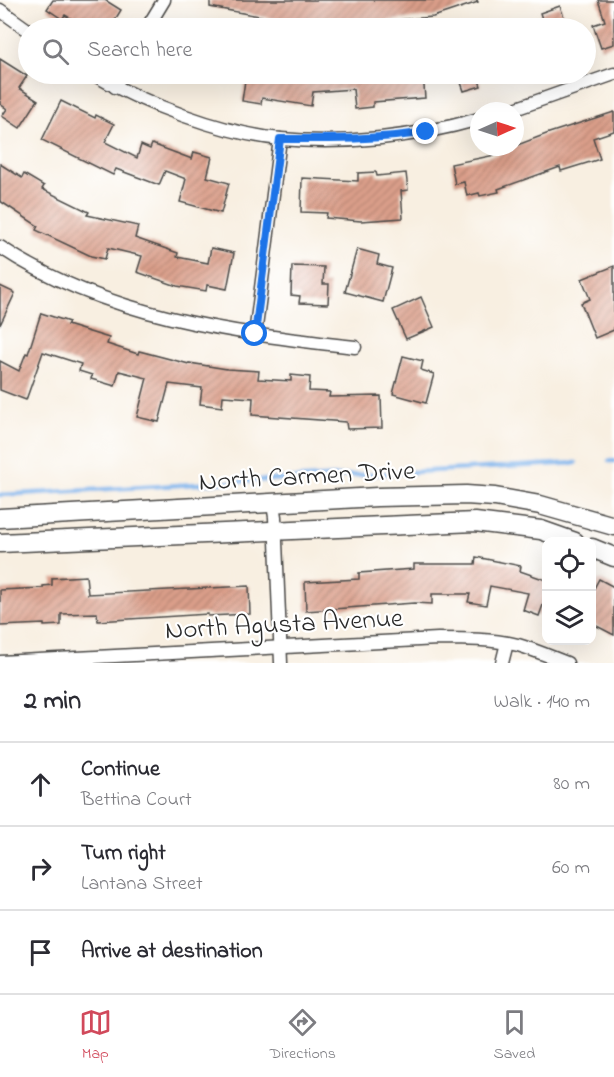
<!DOCTYPE html>
<html lang="en">
<head>
<meta charset="utf-8">
<style>
  body { margin:0; font-family:"Indie Flower",sans-serif; background:#f2f2f3; color:#2b2b33 }
  .controls { position:absolute; right:18px; bottom:18px; display:grid; overflow:hidden; border-radius:12px; box-shadow:0 6px 24px #0002 }
  .controls button { width:54px; height:54px; display:grid; place-items:center; padding:0; border:0; border-bottom:2px solid #e1e1e2; background:#fff; color:#2b2b33; font:30px sans-serif }
  .compass { position:absolute; left:470px; top:102px; width:54px; height:54px; border-radius:50%; background:#fff; box-shadow:0 6px 24px #0002; rotate:87deg }
  .stop { position:absolute; width:18px; height:18px; margin:-14px; border:4px solid #1a73e8; border-radius:50%; background:#fff }
  .stop.end { background:#1a73e8; border-color:#fff; box-shadow:0 2px 6px #0008 }
  .list { margin:0; padding:0; list-style:none }
  h2 { display:flex; justify-content:space-between; align-items:center; height:78px; margin:0; padding:0 24px; font-size:26px }
  h2 small { font-size:20px; font-weight:400; color:#7c7c81 }
  .list li { display:grid; grid-template-columns:39px 1fr auto; gap:18px; align-items:center; box-sizing:border-box; height:84px; padding:0 24px; border-top:2px solid #e1e1e2 }
  .list b { display:block; font-size:22px; white-space:nowrap }
  .list p { margin:0; font-size:20px; white-space:nowrap; color:#7c7c81 }
  .list em { font-size:20px; font-style:normal; color:#7c7c81 }
  .icon { flex:none; width:33px; height:33px; fill:none; stroke:currentColor; stroke-width:2; stroke-linecap:round; stroke-linejoin:round }
  .map { position:relative; flex:none; width:614px; height:663px; overflow:hidden }
  .search { position:absolute; background:#fff; box-shadow:0 6px 24px #0002; left:18px; right:18px; top:18px; height:66px; display:flex; align-items:center; gap:15px; box-sizing:border-box; padding:0 21px; border-radius:33px; color:#7c7c81; font-size:22px }
  .sheet { height:330px; background:#fff }
  nav { display:flex; justify-content:space-around; align-items:center; box-sizing:border-box; height:84px; border-top:2px solid #e1e1e2; background:#fff; font-size:16px; color:#7c7c81 }
  nav a { display:grid; justify-items:center; gap:3px }
  nav .on { color:#d1495b }
  .map>svg:first-child { display:block }
  .lines { fill:none; stroke-linecap:round; stroke-linejoin:round }
  .stream { stroke:#7cb2eb; stroke-width:4.5 }
  .building { fill:url(#building-hatch) }
  .minor-casing { stroke:#4a4846; stroke-width:15 }
  .secondary-casing { stroke:#4a4846; stroke-width:21 }
  .minor { stroke:#fff; stroke-width:12 }
  .secondary { stroke:#fff; stroke-width:18 }
  .route { stroke:#1a73e8; stroke-width:8 }
  .labels { text-anchor:middle; stroke-width:4.5; stroke-linejoin:round; paint-order:stroke }
  .street-label { font-size:27px; fill:#2b2b2b; stroke:#fff }
</style>
</head>
<body>
<div class="map">
<svg width="614" height="663" viewBox="0 0 614 663">
  <defs>
    <pattern id="building-hatch" width="6" height="6" patternUnits="userSpaceOnUse" patternTransform="scale(1.5)"><rect width="6" height="6" fill="#db9f8a"/><path d="M-1 1l2-2M0 6l6-6M5 7l2-2" fill="none" stroke="#b28271"/></pattern>
  </defs>
  <rect width="100%" height="100%" fill="#fff"/>
  <filter id="ink" filterUnits="userSpaceOnUse"><feTurbulence type="fractalNoise" baseFrequency=".0167" numOctaves="2"/><feDisplacementMap in="SourceGraphic" scale="12" xChannelSelector="R" yChannelSelector="G"/><feConvolveMatrix kernelMatrix="1 2 1 2 8 2 1 2 1" color-interpolation-filters="sRGB"/></filter>
  <filter id="wash" filterUnits="userSpaceOnUse"><feTurbulence type="fractalNoise" baseFrequency=".008" numOctaves="4" result="noise"/><feDisplacementMap in="SourceGraphic" scale="24" xChannelSelector="R" yChannelSelector="G"/><feGaussianBlur stdDeviation="1.35" result="paint"/><feColorMatrix in="noise" values="0 0 0 0 0 0 0 0 0 0 0 0 0 0 0 0 0 1.4 0 .05"/><feComposite in="paint" operator="in"/></filter>
  <g filter="url(#wash)">
    <rect width="100%" height="100%" fill="#f8efe1"/>
    <g class="lines">
      <g class="stream">
        <path d="M 609,461 L 614,461"/>
        <path d="M 0,495 L 576,463"/>
      </g>
    </g>
    <g id="blocks">
      <g class="building">
        <path d="M 53,0 L 105,0 L 121,10 L 110,28 L 87,28 L 65,15 L 62,19 L 47,9 Z"/>
        <path d="M 210,0 L 477,0 L 478,2 L 433,17 L 362,23 L 362,26 L 314,26 L 210,7 Z"/>
        <path d="M 598,0 L 614,0 L 614,44 L 601,48 L 593,25 L 605,21 Z"/>
        <path d="M 560,6 L 568,28 L 545,28 L 540,13 Z"/>
        <path d="M 0,59 L 27,76 L 19,88 L 38,100 L 20,128 L 2,116 L 7,109 L 0,104 Z"/>
        <path d="M 246,74 L 423,74 L 425,98 L 373,102 L 373,107 L 355,109 L 353,89 L 313,92 L 311,106 L 262,98 L 261,104 L 242,101 Z"/>
        <path d="M 458,74 L 477,74 L 481,86 L 464,91 Z"/>
        <path d="M 61,101 L 95,118 L 96,115 L 114,124 L 105,142 L 137,158 L 141,145 L 150,149 L 152,144 L 192,159 L 194,152 L 212,157 L 207,177 L 229,183 L 221,213 L 180,202 L 186,179 L 165,171 L 159,185 L 116,169 L 113,175 L 42,140 Z"/>
        <path d="M 614,112 L 614,131 L 593,138 L 600,159 L 561,171 L 560,167 L 498,189 L 499,192 L 480,196 L 479,193 L 467,196 L 464,182 L 455,184 L 451,164 L 500,154 L 499,152 L 549,133 Z"/>
        <path d="M 0,164 L 22,178 L 24,174 L 44,186 L 42,189 L 89,212 L 87,215 L 138,226 L 135,238 L 178,253 L 177,257 L 208,263 L 211,248 L 234,253 L 227,289 L 207,285 L 206,291 L 177,286 L 137,272 L 142,256 L 108,248 L 105,259 L 91,256 L 36,230 L 38,226 L 0,201 Z"/>
        <path d="M 376,172 L 377,176 L 406,173 L 408,190 L 401,191 L 403,218 L 361,221 L 326,218 L 327,213 L 301,212 L 302,178 L 358,181 L 358,173 Z"/>
        <path d="M 357,249 L 379,255 L 377,264 L 392,268 L 383,302 L 345,292 Z"/>
        <path d="M 292,266 L 324,267 L 323,284 L 329,284 L 328,304 L 299,303 L 300,296 L 291,295 Z"/>
        <path d="M 614,266 L 614,330 L 595,338 L 581,303 L 590,299 L 582,279 Z"/>
        <path d="M 0,286 L 15,293 L 0,325 Z"/>
        <path d="M 421,297 L 434,327 L 406,339 L 393,310 Z"/>
        <path d="M 41,313 L 69,322 L 67,325 L 109,338 L 107,344 L 138,354 L 139,351 L 189,364 L 189,363 L 227,369 L 259,371 L 258,379 L 291,381 L 291,375 L 310,377 L 309,391 L 330,392 L 329,397 L 381,396 L 382,428 L 347,429 L 346,422 L 252,415 L 253,398 L 223,396 L 222,407 L 200,404 L 202,388 L 169,384 L 159,422 L 137,417 L 147,378 L 119,371 L 115,386 L 91,379 L 92,375 L 79,371 L 81,364 L 43,352 L 26,400 L 0,390 L 0,361 L 19,371 L 26,353 L 28,354 Z"/>
        <path d="M 403,356 L 423,361 L 421,370 L 434,374 L 426,403 L 393,394 Z"/>
        <path d="M 476,557 L 521,566 L 520,571 L 546,580 L 546,606 L 543,605 L 539,616 L 523,610 L 528,593 L 490,586 L 486,605 L 468,602 L 470,594 L 432,594 L 432,604 L 414,603 L 306,611 L 305,582 L 359,579 L 359,573 L 414,569 L 414,564 L 475,564 Z"/>
        <path d="M 86,576 L 88,594 L 249,586 L 250,614 L 208,616 L 208,614 L 98,621 L 97,613 L 61,614 L 61,625 L 44,626 L 44,624 L 0,626 L 0,590 L 43,588 L 43,586 L 52,585 L 52,578 Z"/>
        <path d="M 599,579 L 614,587 L 614,635 L 591,623 L 591,594 Z"/>
      </g>
    </g>
  </g>
  <g filter="url(#ink)">
    <use href="#blocks" fill-opacity="0" stroke="#4a4846" stroke-width="1.5"/>
    <g class="lines">
      <g class="minor-casing">
        <g id="minor">
          <path d="M 0,10 L 28,30"/>
          <path d="M 147,28 L 164,0"/>
          <path d="M 93,74 C 142,103 223,134 281,139 C 346,145 416,137 479,119"/>
          <path d="M 115,87 L 121,74"/>
          <path d="M 509,111 L 614,74"/>
          <path d="M 0,247 C 105,317 233,333 355,347"/>
          <path d="M 255,335 L 280,139"/>
          <path d="M 273,504 L 275,517 L 281,663"/>
          <path d="M 0,662 L 438,639 C 465,639 492,639 518,645 C 535,650 551,657 567,663"/>
          <path d="M 502,663 L 507,643"/>
        </g>
      </g>
      <g class="secondary-casing">
        <g id="secondary">
          <path d="M 0,518 L 377,497 L 466,495 L 495,497 L 540,505 L 614,526"/>
          <path d="M 0,543 L 475,522 L 541,530 L 575,542"/>
          <path d="M 592,548 L 614,557"/>
        </g>
      </g>
      <use href="#minor" class="minor"/>
      <use href="#secondary" class="secondary"/>
    </g>
  </g>
  <g class="lines" filter="url(#ink)">
    <path class="route" d="M 255,334 L 280,139 C 329,139 377,140 426,132"/>
  </g>
  <g class="labels">
    <g class="street-label">
      <text transform="translate(307 475) rotate(-3)" y="9">North Carmen Drive</text>
      <text transform="translate(284 623) rotate(-3)" y="9">North Agusta Avenue</text>
    </g>
  </g>
</svg>
<div class="controls">
<button><svg class="icon" aria-label="locate" viewBox="0 0 24 24"><circle cx="12" cy="12" r="6"/><path d="M12 2v4M12 18v4M2 12h4M18 12h4"/></svg></button>
<button><svg class="icon" aria-label="layers" viewBox="0 0 24 24"><path d="M12 4l9 5-9 5-9-5zM3 14l9 5 9-5"/></svg></button>
</div>
<svg class="compass" viewBox="-18 -18 36 36"><path d="M0-13l5 13h-10z" fill="#e53935"/><path d="M0 13l5-13h-10z" fill="#7c7c81"/></svg>
<div class="stop" style="left:255px;top:334px"></div>
<div class="stop end" style="left:426px;top:132px"></div>
<div class="search"><svg class="icon" aria-label="search" viewBox="0 0 24 24"><circle cx="10" cy="10" r="6"/><path d="M15 15l6 6"/></svg>Search here</div>
</div>
<section class="sheet">
<h2>2 min<small>Walk · 140 m</small></h2>
<ul class="list">
<li><svg class="icon" aria-label="ahead" viewBox="0 0 24 24"><path d="M12 20V5M6 11l6-6 6 6"/></svg><div><b>Continue</b><p>Bettina Court</p></div><em>80 m</em></li>
<li><svg class="icon" aria-label="right" viewBox="0 0 24 24"><path d="M7 20v-9h11M14 6l5 5-5 5"/></svg><div><b>Turn right</b><p>Lantana Street</p></div><em>60 m</em></li>
<li><svg class="icon" aria-label="arrive" viewBox="0 0 24 24"><path d="M6 21V4h12l-3 4 3 4H6"/></svg><div><b>Arrive at destination</b></div></li>
</ul>
</section>
<nav>
<a class="on"><svg class="icon" aria-label="map" viewBox="0 0 24 24"><path d="M3 6l6-2 6 2 6-2v14l-6 2-6-2-6 2zM9 4v14M15 6v14"/></svg>Map</a>
<a><svg class="icon" aria-label="directions" viewBox="0 0 24 24"><path d="M12 3l9 9-9 9-9-9zM9 14v-3h6M13 9l2 2-2 2"/></svg>Directions</a>
<a><svg class="icon" aria-label="saved" viewBox="0 0 24 24"><path d="M7 4h10v16l-5-4-5 4z"/></svg>Saved</a>
</nav>
</body>
</html>
